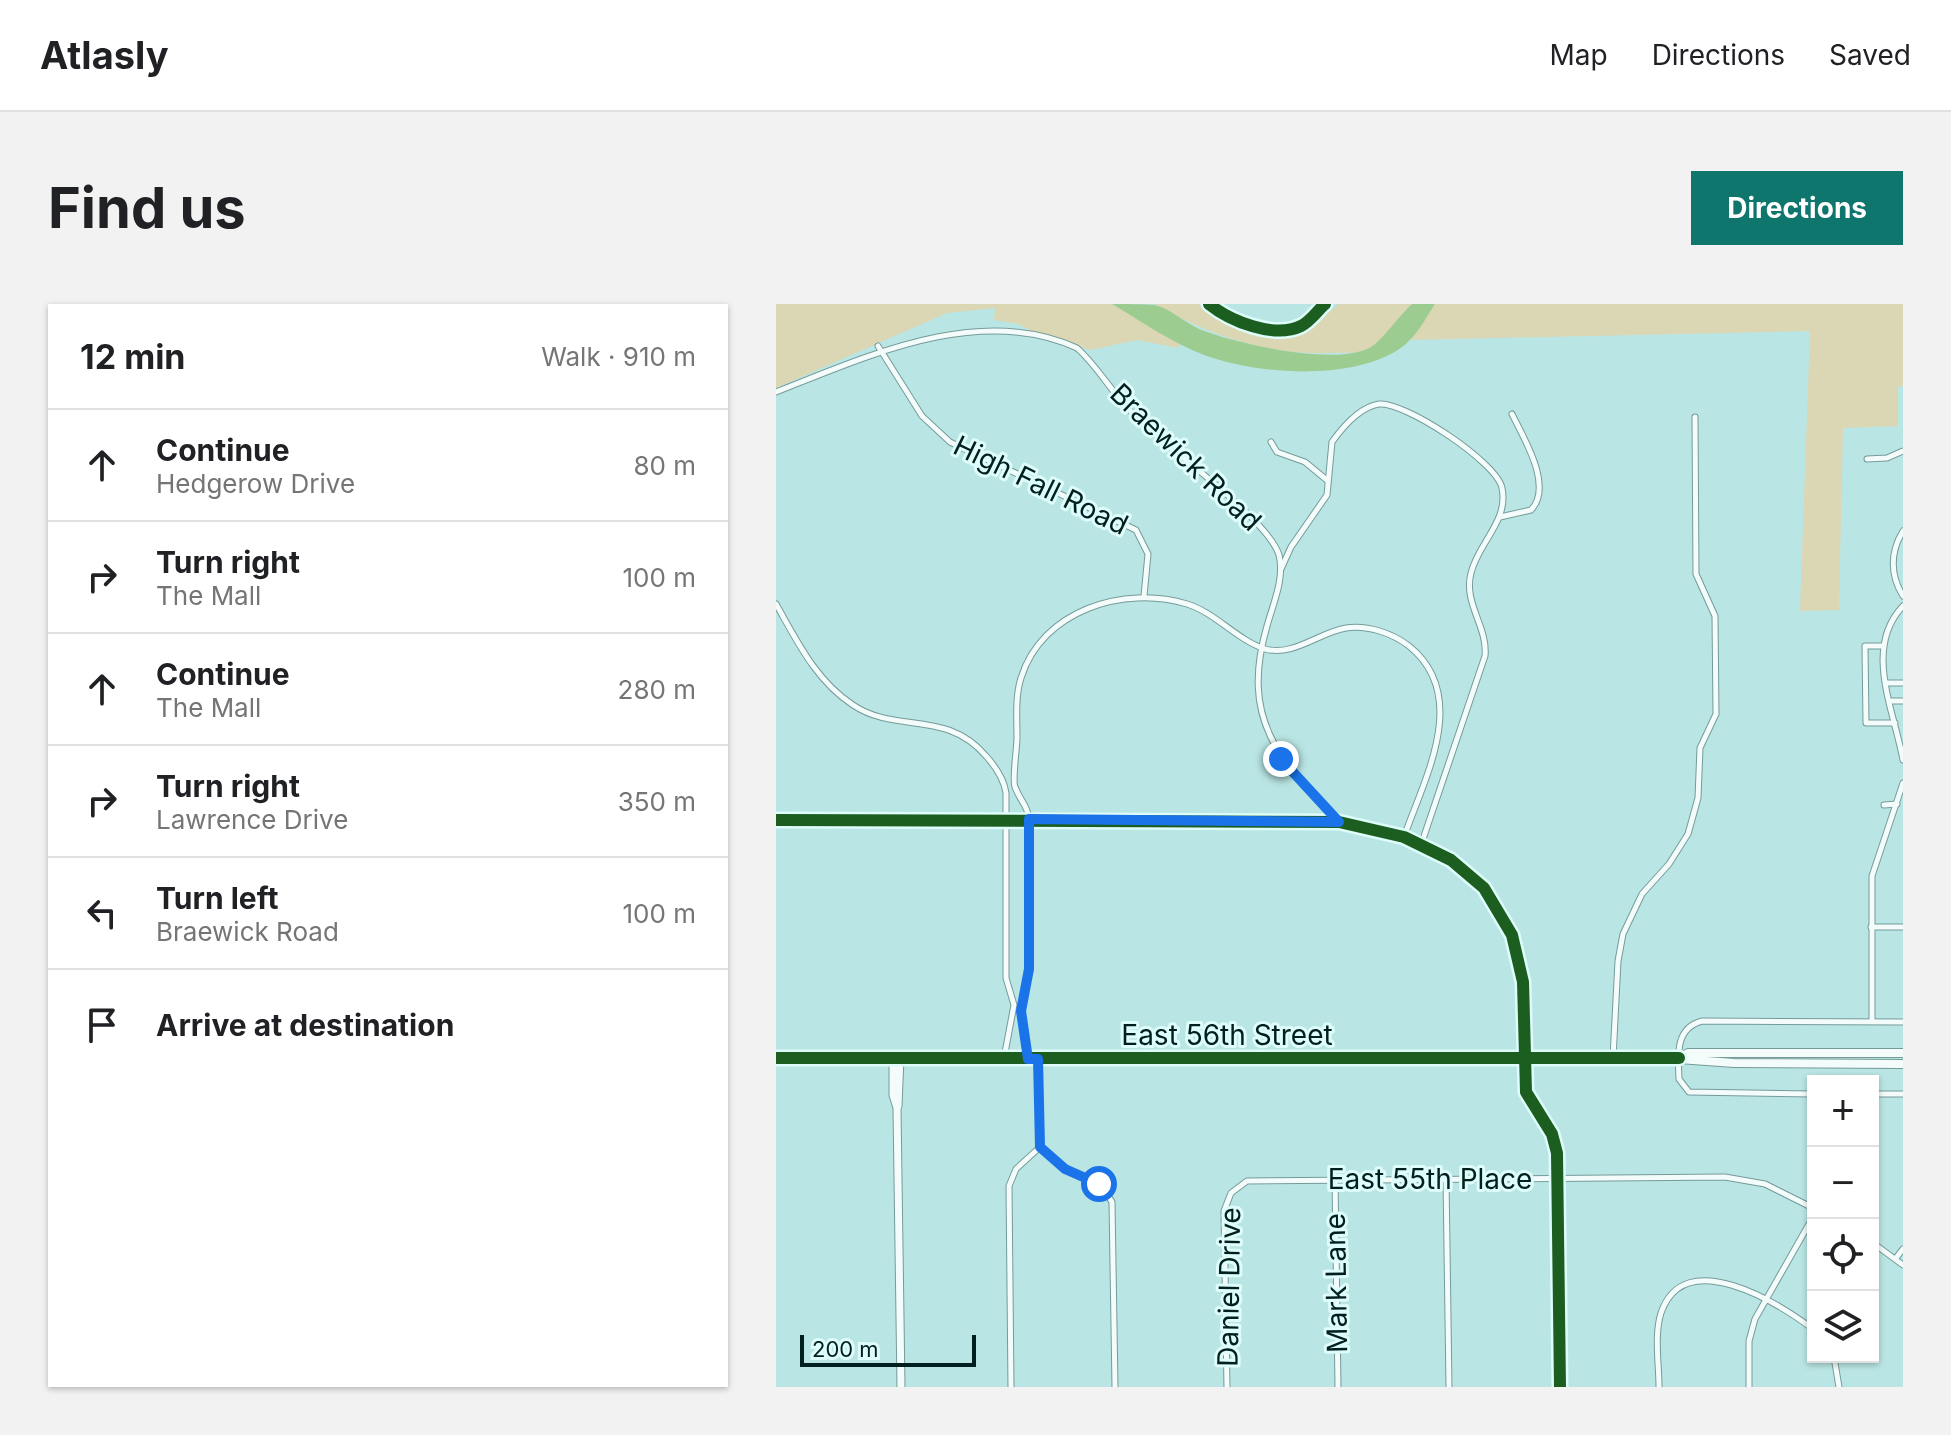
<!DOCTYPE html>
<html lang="en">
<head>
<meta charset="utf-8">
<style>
  body { margin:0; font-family:Inter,sans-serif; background:#f2f2f2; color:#202124 }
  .controls { position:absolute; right:24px; bottom:24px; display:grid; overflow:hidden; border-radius:0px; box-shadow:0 2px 6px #0004 }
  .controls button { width:72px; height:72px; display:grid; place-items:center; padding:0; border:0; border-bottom:2px solid #e0e0e0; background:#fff; color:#202124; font:40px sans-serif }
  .scale { position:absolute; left:24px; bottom:20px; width:176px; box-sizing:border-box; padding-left:8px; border:4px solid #001f1e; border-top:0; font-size:22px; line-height:28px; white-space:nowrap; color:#001f1e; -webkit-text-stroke:6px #ddfcfa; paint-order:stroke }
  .stop { position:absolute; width:24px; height:24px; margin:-18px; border:6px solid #1a73e8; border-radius:50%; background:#fff }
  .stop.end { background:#1a73e8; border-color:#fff; box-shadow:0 2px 8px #0008 }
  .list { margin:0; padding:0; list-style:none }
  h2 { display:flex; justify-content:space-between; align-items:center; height:104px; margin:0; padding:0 32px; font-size:34px }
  h2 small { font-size:26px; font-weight:400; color:#757577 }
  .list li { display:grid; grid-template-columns:52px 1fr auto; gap:24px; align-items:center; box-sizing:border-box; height:112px; padding:0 32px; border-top:2px solid #e0e0e0 }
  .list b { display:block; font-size:30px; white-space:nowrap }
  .list p { margin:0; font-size:26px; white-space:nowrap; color:#757577 }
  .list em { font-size:26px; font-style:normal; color:#757577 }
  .icon { flex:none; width:44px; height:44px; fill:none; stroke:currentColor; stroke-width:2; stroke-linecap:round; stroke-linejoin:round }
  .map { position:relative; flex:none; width:1127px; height:1083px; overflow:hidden; border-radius:0px }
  header { display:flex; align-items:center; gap:48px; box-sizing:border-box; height:112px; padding:0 40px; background:#fff; border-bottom:2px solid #e0e0e0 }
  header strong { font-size:38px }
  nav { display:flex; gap:44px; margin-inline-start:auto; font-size:28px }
  .intro { display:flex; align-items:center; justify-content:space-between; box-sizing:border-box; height:192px; padding:0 48px }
  h1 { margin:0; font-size:56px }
  .button { padding:20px 36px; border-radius:0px; background:#0f766e; color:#fff; font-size:28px; font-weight:700 }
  main { display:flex; gap:48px; padding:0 48px }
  aside { flex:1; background:#fff; border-radius:0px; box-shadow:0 2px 6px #0004 }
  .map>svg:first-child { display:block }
  .green { fill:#dbd6b4 }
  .water { fill:#9dcc91 }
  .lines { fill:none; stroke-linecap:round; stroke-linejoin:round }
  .street-casing { stroke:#759b99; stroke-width:7 }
  .secondary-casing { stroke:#759b99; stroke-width:9 }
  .primary-casing { stroke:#759b99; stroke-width:10 }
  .street { stroke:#f4fbfb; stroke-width:5 }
  .secondary { stroke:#f4fbfb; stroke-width:7 }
  .primary { stroke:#f4fbfb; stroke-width:8 }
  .cycleway-casing { stroke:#ddfcfa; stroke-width:17 }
  .cycleway { stroke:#1b5e20; stroke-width:12 }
  .route { stroke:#1a73e8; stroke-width:10 }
  .labels { text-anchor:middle; stroke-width:6; stroke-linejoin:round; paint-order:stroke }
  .street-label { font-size:28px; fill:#001f1e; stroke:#ddfcfa }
</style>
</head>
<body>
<header>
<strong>Atlasly</strong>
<nav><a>Map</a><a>Directions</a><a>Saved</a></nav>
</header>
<div class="intro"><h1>Find us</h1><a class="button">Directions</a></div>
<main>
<aside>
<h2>12 min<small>Walk · 910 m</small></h2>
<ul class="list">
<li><svg class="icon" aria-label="ahead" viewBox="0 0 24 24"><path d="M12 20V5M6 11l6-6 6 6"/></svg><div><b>Continue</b><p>Hedgerow Drive</p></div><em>80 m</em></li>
<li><svg class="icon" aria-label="right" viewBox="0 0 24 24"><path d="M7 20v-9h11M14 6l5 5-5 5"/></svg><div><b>Turn right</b><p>The Mall</p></div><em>100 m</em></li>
<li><svg class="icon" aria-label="ahead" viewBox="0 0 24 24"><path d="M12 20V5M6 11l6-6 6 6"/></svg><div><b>Continue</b><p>The Mall</p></div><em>280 m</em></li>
<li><svg class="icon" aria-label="right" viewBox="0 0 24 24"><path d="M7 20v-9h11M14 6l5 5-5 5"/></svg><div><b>Turn right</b><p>Lawrence Drive</p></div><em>350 m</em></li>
<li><svg class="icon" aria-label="left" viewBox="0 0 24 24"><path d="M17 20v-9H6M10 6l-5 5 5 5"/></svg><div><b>Turn left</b><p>Braewick Road</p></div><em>100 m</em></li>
<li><svg class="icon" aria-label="arrive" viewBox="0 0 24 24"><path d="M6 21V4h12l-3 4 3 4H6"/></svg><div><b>Arrive at destination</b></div></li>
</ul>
</aside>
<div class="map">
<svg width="1127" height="1083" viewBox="0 0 1127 1083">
  <rect width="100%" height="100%" fill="#b9e6e4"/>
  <g class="green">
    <path d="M 0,0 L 336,0 L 405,40 L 402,44 L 361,36 L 315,46 L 270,34 L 242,20 L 218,16 L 219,4 L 171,9 L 0,84 Z"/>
    <path d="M 378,0 L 422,0 L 443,13 L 506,29 L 533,23 L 563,0 L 636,0 C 621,14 606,41 587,47 C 578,50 565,48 556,49 C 490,51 435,32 378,0 Z"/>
    <path d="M 659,0 L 1127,0 L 1127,82 L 1122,83 L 1122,122 L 1067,124 L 1063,306 L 1024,307 L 1034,27 L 632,36 Z"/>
  </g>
  <path class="water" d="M 336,0 C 349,0 367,0 379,1 C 395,5 408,18 423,25 C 457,39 567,65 598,41 C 611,30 623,12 636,0 L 659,0 C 648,17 638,37 620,47 C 571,77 479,70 428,51 C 396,39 365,17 336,0 Z"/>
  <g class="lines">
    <g class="street-casing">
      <g id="street">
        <path d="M 102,42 L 146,112 L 174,138 L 360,226 L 372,250 L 368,292"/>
        <path d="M 0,88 C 96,50 205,0 301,44 C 319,60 332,82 348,100 C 361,115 377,128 392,141 C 419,164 494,221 503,251 C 509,274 497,300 491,322 C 464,415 502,455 563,518"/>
        <path d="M 495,138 L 501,148 L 529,158 L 552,177"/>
        <path d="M 1091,155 L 1111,154 L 1127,147"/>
        <path d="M 724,213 L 755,206 C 778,182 747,133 736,110"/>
        <path d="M 1127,227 C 1114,248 1114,271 1127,292"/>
        <path d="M 505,265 L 515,243 L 551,191 L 556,138 C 566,124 584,103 603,100 C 628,97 721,158 726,184 C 733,217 702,239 695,269 C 687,299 712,323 709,352 L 645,541"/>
        <path d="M 0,300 C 21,337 40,377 77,401 C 120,430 170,405 210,452 C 219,462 228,475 230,489 L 230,674 L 238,701 L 228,754"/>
        <path d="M 1127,302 C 1087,344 1118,406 1127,456"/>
        <path d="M 1106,342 L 1089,342 L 1090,419 L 1119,419"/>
        <path d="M 1111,379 L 1127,379"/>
        <path d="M 1114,397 L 1127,397"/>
        <path d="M 1108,501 L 1121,500"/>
        <path d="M 0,516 L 563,518 L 628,533 L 675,556 L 708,584 L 736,631 L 747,678 L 750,788 L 776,830 L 781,849 L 784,1083"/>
        <path d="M 1095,623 L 1127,623"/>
        <path d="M 1096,717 L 1096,572 L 1127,479"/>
        <path d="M 837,754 L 842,657 L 847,630 L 866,590 L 893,560 L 912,530 L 922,494 L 924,444 L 940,410 L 939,312 L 920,270 L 919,113"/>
        <path d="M 252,755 L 245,707 L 253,665 L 254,521 C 252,500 245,499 239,483 C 236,477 241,443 241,434 C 241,415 239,393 245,374 C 266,306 348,281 411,300 C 440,309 461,336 489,345 C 517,353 544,328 570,324 C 592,321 616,329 633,342 C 695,392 648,475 628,533"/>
        <path d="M 262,755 L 264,843"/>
        <path d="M 1037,790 L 913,788 L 903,775 C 902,751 899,724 926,717 L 1127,718"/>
        <path d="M 1097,790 L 1127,790"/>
        <path d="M 264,843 L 289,865 L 325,881 L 336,898 L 339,1083"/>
        <path d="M 559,875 L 562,1083"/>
        <path d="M 670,875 L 673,1083"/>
        <path d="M 1097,939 L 1127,961"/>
        <path d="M 1120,954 L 1127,945"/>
        <path d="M 1058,1053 L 1063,1083"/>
        <path d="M 235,1083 L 233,882 L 240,865 L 264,843"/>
        <path d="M 451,1083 L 448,907 L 455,889 L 471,877 L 949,873 L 989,880 L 1037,904"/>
        <path d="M 883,1083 C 883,1060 878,1031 885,1009 C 908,940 1002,999 1037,1025"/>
        <path d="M 973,1083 L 973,1037 L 979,1015 L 1037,913"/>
      </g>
    </g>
    <g class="secondary-casing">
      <g id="secondary">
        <path d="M 117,754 L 117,791 L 121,804 L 125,1083"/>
        <path d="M 122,802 L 124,754"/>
      </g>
    </g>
    <g class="primary-casing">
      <g id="primary">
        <path d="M 0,754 L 889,754 L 958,759 L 1127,760"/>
        <path d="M 903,754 L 912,749 L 1127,749"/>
      </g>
    </g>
    <use href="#street" class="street"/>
    <use href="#secondary" class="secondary"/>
    <use href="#primary" class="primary"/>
    <g class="cycleway-casing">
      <g id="cycleway">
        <path d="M 433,0 C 454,17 498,35 525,22 C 535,17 541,7 549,0"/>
        <path d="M 0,516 L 563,518 L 628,533 L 675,556 L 708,584 L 736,631 L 747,678 L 750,788 L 776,830 L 781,849 L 784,1083"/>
        <path d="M 0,754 L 903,754"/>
      </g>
    </g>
    <use href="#cycleway" class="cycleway"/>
  </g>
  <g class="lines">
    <path class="route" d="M 323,880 L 289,865 L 264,843 L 262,755 L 252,755 L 245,707 L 253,665 L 253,515 L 563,518 L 505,455"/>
  </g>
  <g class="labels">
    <g class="street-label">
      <text transform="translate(410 153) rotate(44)" y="10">Braewick Road</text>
      <text transform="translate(265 181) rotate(26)" y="10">High Fall Road</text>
      <text x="451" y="741">East 56th Street</text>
      <text x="654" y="885">East 55th Place</text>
      <text transform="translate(560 979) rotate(-91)" y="10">Mark Lane</text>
      <text transform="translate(453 983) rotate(-89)" y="10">Daniel Drive</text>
    </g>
  </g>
</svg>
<div class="controls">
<button>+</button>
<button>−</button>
<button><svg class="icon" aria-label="locate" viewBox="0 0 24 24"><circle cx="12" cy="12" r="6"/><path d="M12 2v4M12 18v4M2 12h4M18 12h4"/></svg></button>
<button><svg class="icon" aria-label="layers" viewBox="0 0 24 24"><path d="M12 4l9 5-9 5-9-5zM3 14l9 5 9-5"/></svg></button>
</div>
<div class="scale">200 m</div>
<div class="stop" style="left:323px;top:880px"></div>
<div class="stop end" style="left:505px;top:455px"></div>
</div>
</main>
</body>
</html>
